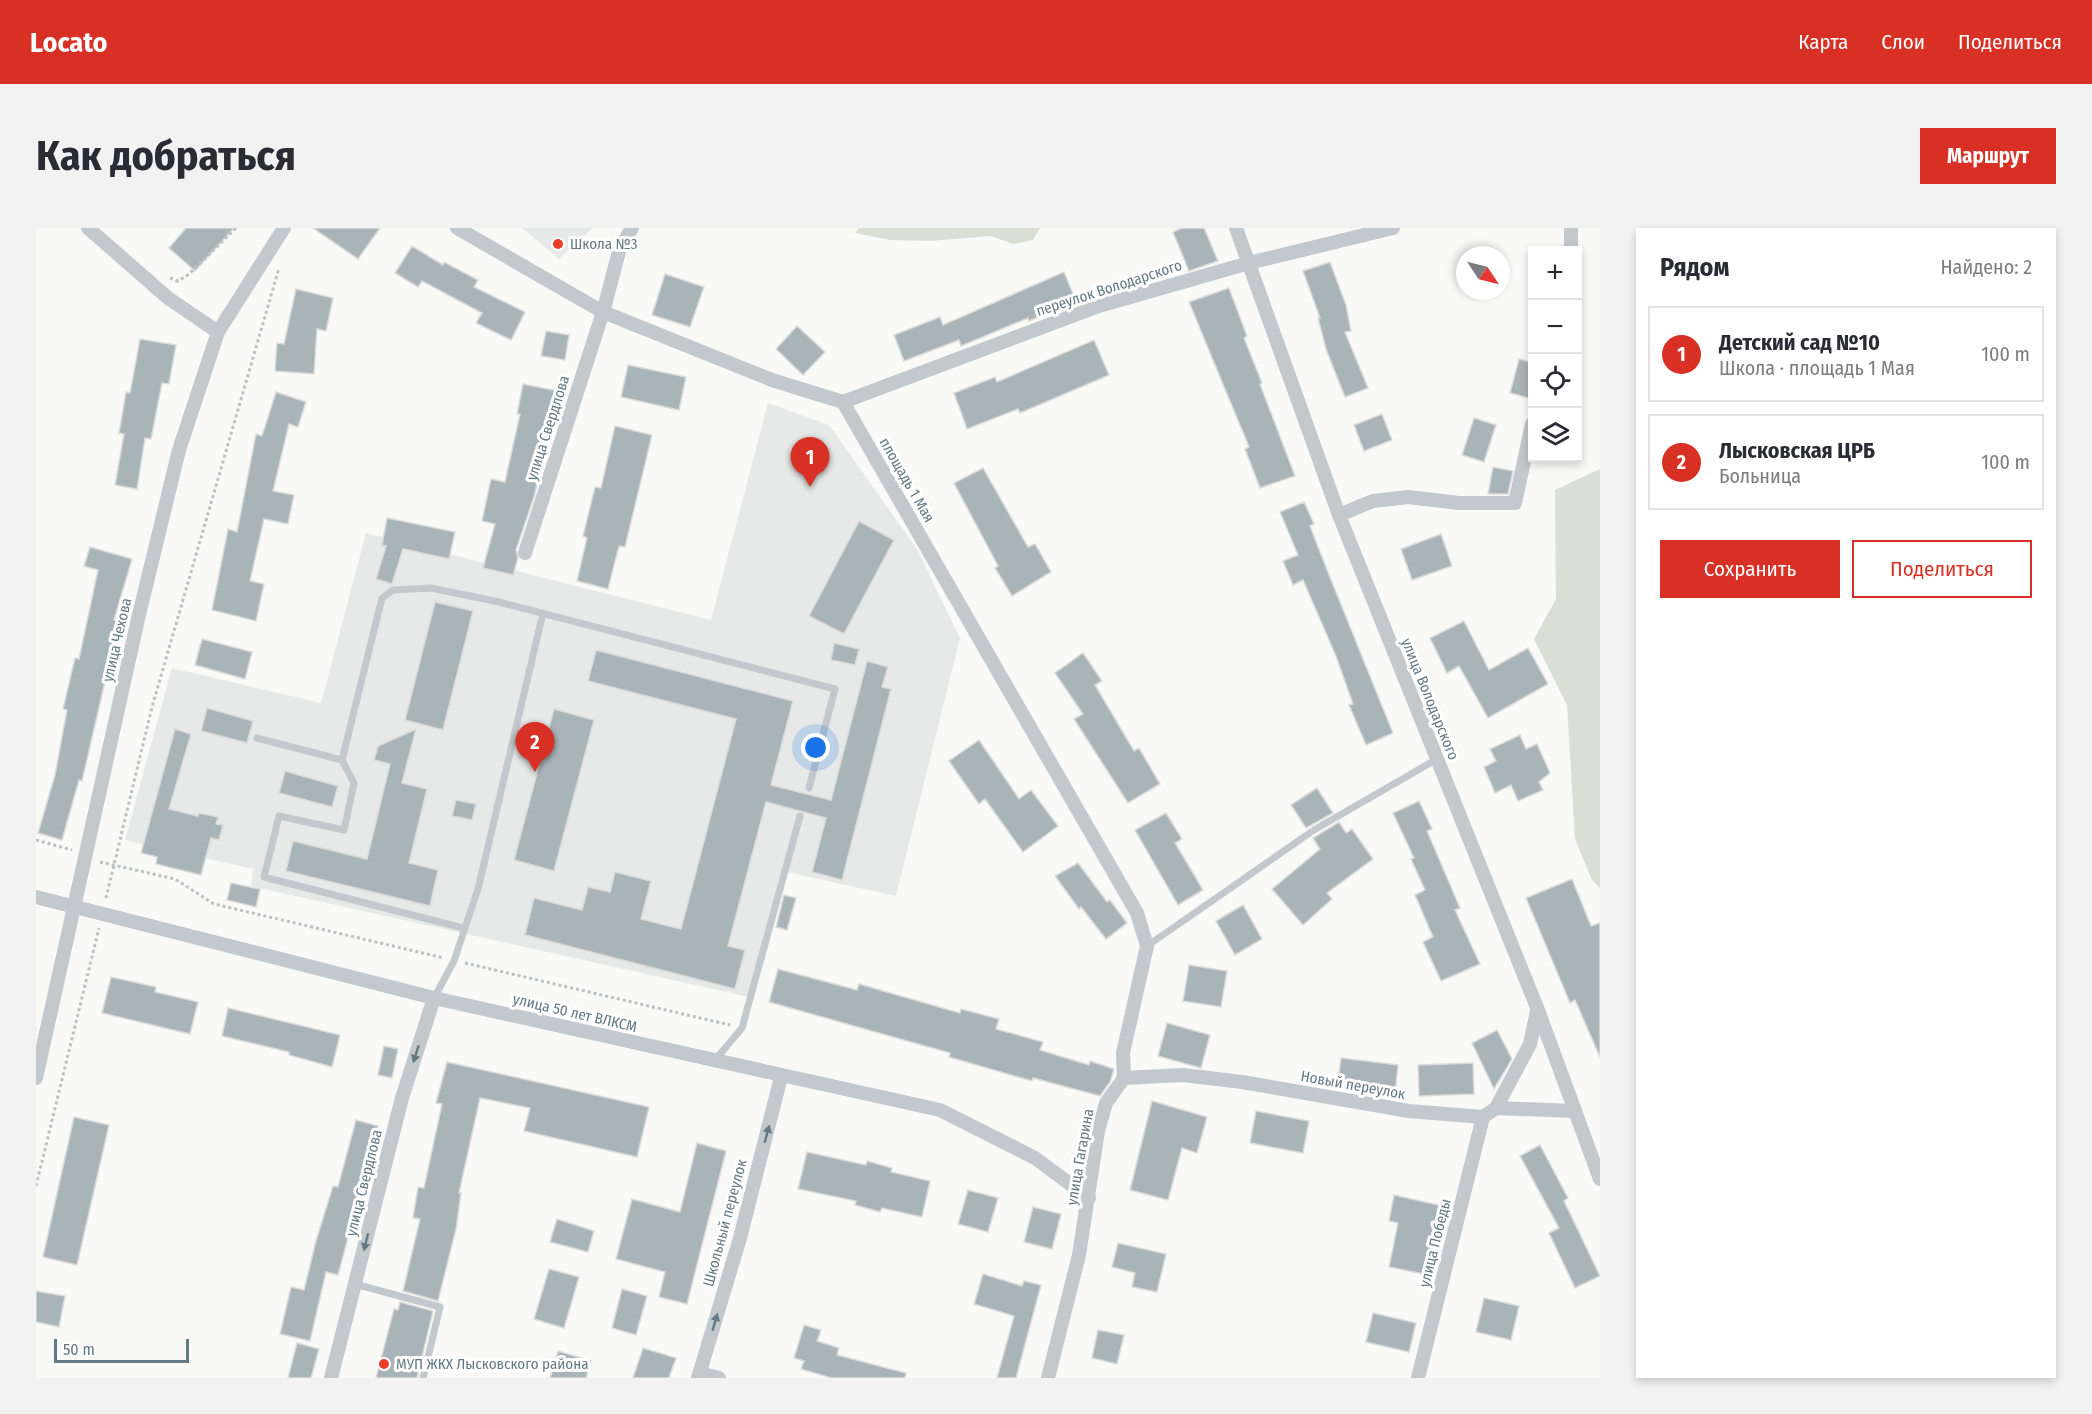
<!DOCTYPE html>
<html lang="ru">
<head>
<meta charset="utf-8">
<style>
  body { margin:0; font-family:"Fira Sans Condensed",sans-serif; background:#f2f2f3; color:#2b2b33 }
  .controls { position:absolute; right:18px; top:18px; display:grid; overflow:hidden; border-radius:0px; box-shadow:0 3px 9px #0003 }
  .controls button { width:54px; height:54px; display:grid; place-items:center; padding:0; border:0; border-bottom:2px solid #e1e1e2; background:#fff; color:#2b2b33; font:30px sans-serif }
  .compass { position:absolute; left:1420px; top:18px; width:54px; height:54px; border-radius:50%; background:#fff; box-shadow:0 3px 9px #0003; rotate:125deg }
  .scale { position:absolute; left:18px; bottom:15px; width:135px; box-sizing:border-box; padding-left:6px; border:3px solid #637983; border-top:0; font-size:16px; line-height:21px; white-space:nowrap; color:#637983; -webkit-text-stroke:4px #fff; paint-order:stroke }
  .you { position:absolute; left:780px; top:520px; width:21px; height:21px; margin:-15px; border:4px solid #fff; border-radius:50%; background:#1a73e8; box-shadow:0 0 0 9px #1a73e833 }
  .badge { display:grid; place-items:center; width:39px; height:39px; border-radius:50%; background:#d93025; color:#fff; font-size:20px; font-weight:700 }
  .pin { position:absolute; translate:-50% -50px; filter:drop-shadow(0 2px 3px #0008) }
  .pin::after { content:''; position:absolute; top:32px; width:21px; height:18px; background:inherit; clip-path:polygon(0 0,100% 0,50% 100%) }
  .list { margin:0; padding:0; list-style:none }
  h2 { display:flex; justify-content:space-between; align-items:center; height:78px; margin:0; padding:0 24px; font-size:26px }
  h2 small { font-size:20px; font-weight:400; color:#7c7c81 }
  .list li { display:grid; grid-template-columns:39px 1fr auto; gap:18px; align-items:center; box-sizing:border-box; height:96px; margin:0 12px 12px; padding:0 12px; border:2px solid #e1e1e2; border-radius:0px }
  .list b { display:block; font-size:22px; white-space:nowrap }
  .list p { margin:0; font-size:20px; white-space:nowrap; color:#7c7c81 }
  .list em { font-size:20px; font-style:normal; color:#7c7c81 }
  .actions { display:flex; gap:12px; padding:18px 24px }
  .actions a { flex:1; padding:14px 0; border:2px solid #d93025; border-radius:0px; text-align:center; font-size:21px; color:#d93025 }
  .actions .main { background:#d93025; color:#fff }
  .icon { flex:none; width:33px; height:33px; fill:none; stroke:currentColor; stroke-width:2; stroke-linecap:round; stroke-linejoin:round }
  .map { position:relative; flex:none; width:1564px; height:1150px; overflow:hidden; border-radius:0px }
  header { display:flex; align-items:center; gap:36px; box-sizing:border-box; height:84px; padding:0 30px; background:#d93025; color:#fff }
  header strong { font-size:28px }
  nav { display:flex; gap:33px; margin-inline-start:auto; font-size:21px }
  .intro { display:flex; align-items:center; justify-content:space-between; box-sizing:border-box; height:144px; padding:0 36px }
  h1 { margin:0; font-size:42px }
  .button { padding:15px 27px; border-radius:0px; background:#d93025; color:#fff; font-size:21px; font-weight:700 }
  main { display:flex; gap:36px; padding:0 36px }
  aside { flex:1; background:#fff; border-radius:0px; box-shadow:0 3px 9px #0003 }
  .map>svg:first-child { display:block }
  .built { fill:#e7e9e8 }
  .green { fill:#dadfd6 }
  .building { fill:#a9b4b9; stroke:#dbdbd9; stroke-width:1.5 }
  .lines { fill:none; stroke-linecap:round; stroke-linejoin:round }
  .path { stroke:#bcc0c2; stroke-width:3; stroke-dasharray:3 3; stroke-linecap:butt }
  .service { stroke:#c2c8cb; stroke-width:7 }
  .minor { stroke:#c2c8cb; stroke-width:14 }
  .oneway { fill:#637983 }
  .poi-dot { fill:#ea3d27; stroke:#fff; stroke-width:2 }
  .labels { text-anchor:middle; stroke-width:6; stroke-linejoin:round; paint-order:stroke }
  .poi-label { font-size:15px; fill:#637983; stroke:#fff; text-anchor:start }
  .street-label { font-size:15px; fill:#637983; stroke:#fff }
</style>
</head>
<body>
<header>
<strong>Locato</strong>
<nav><a>Карта</a><a>Слои</a><a>Поделиться</a></nav>
</header>
<div class="intro"><h1>Как добраться</h1><a class="button">Маршрут</a></div>
<main>
<div class="map">
<svg width="1564" height="1150" viewBox="0 0 1564 1150">
  <rect width="100%" height="100%" fill="#f9f9f7"/>
  <g class="built">
    <path d="M 486,0 L 557,0 L 523,31 Z"/>
    <path d="M 732,175 L 793,197 L 881,321 L 924,410 L 860,668 L 750,644 L 717,770 L 215,658 L 217,641 L 89,612 L 136,440 L 285,475 L 330,305 L 675,392 Z"/>
  </g>
  <g class="green">
    <path d="M 823,0 L 1004,0 L 997,12 L 977,16 L 955,8 L 894,13 L 854,12 L 819,5 Z"/>
    <path d="M 1564,241 L 1564,660 L 1556,652 L 1539,611 L 1531,477 L 1498,411 L 1520,371 L 1519,262 Z"/>
  </g>
  <g class="building">
    <path d="M 150,0 L 198,0 L 159,43 L 133,20 Z"/>
    <path d="M 277,0 L 344,0 L 322,31 Z"/>
    <path d="M 1146,0 L 1168,0 L 1182,33 L 1153,43 L 1137,4 Z"/>
    <path d="M 376,18 L 407,37 L 408,34 L 442,52 L 438,59 L 489,84 L 475,112 L 440,95 L 446,85 L 386,53 L 382,59 L 359,45 Z"/>
    <path d="M 1294,34 L 1310,77 L 1315,103 L 1309,104 L 1332,160 L 1309,169 L 1290,121 L 1282,90 L 1284,90 L 1267,43 Z"/>
    <path d="M 1028,44 L 1040,73 L 993,93 L 992,90 L 925,118 L 923,112 L 868,133 L 858,107 L 904,89 L 907,97 Z"/>
    <path d="M 629,46 L 668,59 L 654,99 L 616,87 Z"/>
    <path d="M 1193,60 L 1211,108 L 1208,110 L 1226,155 L 1224,156 L 1259,248 L 1224,260 L 1209,221 L 1213,219 L 1153,74 Z"/>
    <path d="M 260,61 L 297,70 L 290,103 L 281,101 L 278,146 L 239,143 L 241,115 L 248,116 Z"/>
    <path d="M 761,98 L 789,124 L 767,147 L 740,121 Z"/>
    <path d="M 510,103 L 533,107 L 529,132 L 505,128 Z"/>
    <path d="M 104,111 L 140,117 L 133,156 L 126,155 L 115,211 L 109,210 L 101,261 L 79,257 L 88,206 L 83,205 L 90,164 L 94,165 Z"/>
    <path d="M 1058,112 L 1073,147 L 984,185 L 982,181 L 931,201 L 918,165 L 959,149 L 961,154 Z"/>
    <path d="M 1483,131 L 1497,135 L 1497,171 L 1474,165 Z"/>
    <path d="M 592,137 L 650,149 L 643,182 L 585,169 Z"/>
    <path d="M 487,156 L 522,163 L 498,269 L 480,322 L 482,330 L 477,347 L 447,340 L 459,296 L 446,293 L 455,251 L 469,254 L 484,186 L 481,186 Z"/>
    <path d="M 240,164 L 270,174 L 262,199 L 253,196 L 237,263 L 258,267 L 252,296 L 228,291 L 214,353 L 228,356 L 220,393 L 176,382 L 192,301 L 201,304 L 220,206 L 226,208 Z"/>
    <path d="M 1346,186 L 1356,212 L 1328,223 L 1318,197 Z"/>
    <path d="M 1438,190 L 1460,197 L 1448,234 L 1426,227 Z"/>
    <path d="M 579,198 L 616,207 L 589,319 L 583,318 L 572,361 L 541,353 L 551,310 L 547,308 L 559,259 L 565,260 Z"/>
    <path d="M 1457,239 L 1477,243 L 1472,266 L 1452,266 Z"/>
    <path d="M 947,240 L 992,319 L 999,316 L 1015,344 L 976,368 L 959,340 L 962,338 L 918,255 Z"/>
    <path d="M 1268,274 L 1278,296 L 1274,298 L 1291,342 L 1357,505 L 1330,517 L 1313,477 L 1317,476 L 1300,428 L 1267,352 L 1257,357 L 1247,333 L 1262,327 L 1244,284 Z"/>
    <path d="M 351,290 L 419,304 L 413,331 L 367,321 L 356,356 L 340,351 L 350,318 L 346,317 Z"/>
    <path d="M 823,293 L 858,312 L 808,406 L 773,388 Z"/>
    <path d="M 1405,306 L 1416,338 L 1376,352 L 1365,321 Z"/>
    <path d="M 54,319 L 96,331 L 78,392 L 83,393 L 46,553 L 43,552 L 26,612 L 2,605 L 19,547 L 31,482 L 27,481 L 39,430 L 43,431 L 62,342 L 48,338 Z"/>
    <path d="M 399,374 L 437,383 L 407,502 L 369,492 Z"/>
    <path d="M 1428,393 L 1453,442 L 1492,420 L 1512,456 L 1452,490 L 1423,438 L 1411,445 L 1394,410 Z"/>
    <path d="M 166,411 L 216,424 L 209,451 L 159,437 Z"/>
    <path d="M 798,415 L 823,421 L 819,437 L 795,432 Z"/>
    <path d="M 560,422 L 757,473 L 735,557 L 795,572 L 831,433 L 852,439 L 846,459 L 855,461 L 806,652 L 776,644 L 790,590 L 730,574 L 692,718 L 709,722 L 699,761 L 489,707 L 498,670 L 546,682 L 552,659 L 574,664 L 579,644 L 615,653 L 605,691 L 645,701 L 700,491 L 552,453 Z"/>
    <path d="M 1047,425 L 1066,453 L 1059,457 L 1098,523 L 1103,520 L 1124,556 L 1092,575 L 1038,491 L 1047,486 L 1019,445 Z"/>
    <path d="M 171,480 L 217,493 L 211,515 L 165,503 Z"/>
    <path d="M 518,481 L 558,492 L 518,643 L 478,632 Z"/>
    <path d="M 139,501 L 155,506 L 133,581 L 162,588 L 163,585 L 182,589 L 180,596 L 187,597 L 183,612 L 175,610 L 165,647 L 120,636 L 121,629 L 105,625 Z"/>
    <path d="M 380,501 L 366,555 L 391,561 L 373,635 L 402,642 L 394,678 L 250,643 L 257,613 L 331,631 L 354,536 L 338,532 L 342,518 Z"/>
    <path d="M 1484,507 L 1490,521 L 1501,516 L 1514,545 L 1503,554 L 1507,562 L 1482,573 L 1475,557 L 1459,565 L 1448,539 L 1460,533 L 1454,521 Z"/>
    <path d="M 943,512 L 983,571 L 995,562 L 1022,598 L 987,624 L 949,571 L 943,576 L 913,533 Z"/>
    <path d="M 249,543 L 302,558 L 296,579 L 243,565 Z"/>
    <path d="M 1281,560 L 1297,585 L 1270,600 L 1255,577 Z"/>
    <path d="M 420,572 L 440,576 L 436,592 L 416,588 Z"/>
    <path d="M 1383,573 L 1396,601 L 1391,603 L 1424,680 L 1419,682 L 1444,736 L 1405,753 L 1387,714 L 1397,709 L 1379,667 L 1389,662 L 1375,631 L 1378,630 L 1357,585 Z"/>
    <path d="M 1130,585 L 1146,611 L 1139,615 L 1167,662 L 1142,677 L 1099,602 Z"/>
    <path d="M 1303,594 L 1310,605 L 1316,601 L 1337,631 L 1291,665 L 1296,671 L 1267,697 L 1236,661 L 1284,621 L 1277,610 Z"/>
    <path d="M 1042,635 L 1071,674 L 1074,672 L 1091,695 L 1070,711 L 1045,679 L 1043,681 L 1019,648 Z"/>
    <path d="M 1536,651 L 1555,698 L 1564,695 L 1564,829 L 1539,772 L 1534,775 L 1490,670 Z"/>
    <path d="M 195,655 L 224,661 L 220,679 L 191,672 Z"/>
    <path d="M 748,667 L 760,670 L 751,702 L 740,699 Z"/>
    <path d="M 1207,677 L 1226,711 L 1199,727 L 1180,693 Z"/>
    <path d="M 1153,737 L 1191,743 L 1185,779 L 1147,773 Z"/>
    <path d="M 742,741 L 821,762 L 823,756 L 924,785 L 925,781 L 963,791 L 960,801 L 1007,814 L 1004,822 L 1053,837 L 1054,833 L 1078,841 L 1074,854 L 1064,868 L 997,850 L 996,853 L 913,829 L 914,825 L 733,774 Z"/>
    <path d="M 75,749 L 120,759 L 119,764 L 162,774 L 154,806 L 66,785 Z"/>
    <path d="M 192,780 L 304,807 L 296,839 L 253,827 L 253,824 L 186,808 Z"/>
    <path d="M 1131,795 L 1174,807 L 1165,840 L 1122,828 Z"/>
    <path d="M 1461,802 L 1476,831 L 1458,861 L 1436,815 Z"/>
    <path d="M 348,818 L 362,821 L 356,850 L 342,847 Z"/>
    <path d="M 1305,830 L 1362,837 L 1359,867 L 1301,860 Z"/>
    <path d="M 411,834 L 613,879 L 601,929 L 488,903 L 494,880 L 444,870 L 423,965 L 425,965 L 420,1001 L 402,1073 L 367,1063 L 384,991 L 377,990 L 382,959 L 388,960 L 406,876 L 400,875 Z"/>
    <path d="M 1437,835 L 1438,866 L 1383,868 L 1382,837 Z"/>
    <path d="M 1116,873 L 1171,889 L 1161,925 L 1146,920 L 1132,972 L 1094,962 Z"/>
    <path d="M 1220,883 L 1273,893 L 1267,925 L 1214,915 Z"/>
    <path d="M 38,889 L 73,897 L 41,1037 L 7,1029 Z"/>
    <path d="M 320,892 L 342,898 L 302,1047 L 290,1044 L 274,1113 L 244,1106 L 255,1059 L 268,1062 L 280,1013 L 297,958 L 302,959 Z"/>
    <path d="M 661,915 L 690,923 L 651,1076 L 623,1069 L 629,1044 L 580,1031 L 596,971 L 644,984 Z"/>
    <path d="M 1504,917 L 1532,970 L 1528,973 L 1564,1048 L 1539,1060 L 1513,1005 L 1523,1000 L 1484,928 Z"/>
    <path d="M 771,924 L 830,937 L 831,933 L 856,940 L 855,944 L 894,953 L 886,989 L 846,980 L 844,984 L 819,977 L 820,973 L 762,961 Z"/>
    <path d="M 932,962 L 962,970 L 952,1004 L 922,996 Z"/>
    <path d="M 1358,967 L 1407,978 L 1399,1014 L 1406,1015 L 1398,1048 L 1353,1039 L 1362,995 L 1353,993 Z"/>
    <path d="M 997,979 L 1025,986 L 1016,1021 L 988,1014 Z"/>
    <path d="M 521,991 L 558,1003 L 552,1024 L 514,1014 Z"/>
    <path d="M 1082,1015 L 1130,1026 L 1121,1064 L 1096,1059 L 1099,1045 L 1076,1039 Z"/>
    <path d="M 513,1041 L 543,1049 L 528,1100 L 498,1091 Z"/>
    <path d="M 947,1046 L 986,1058 L 988,1053 L 1005,1057 L 980,1150 L 961,1150 L 978,1088 L 938,1076 Z"/>
    <path d="M 586,1061 L 611,1068 L 600,1107 L 576,1100 Z"/>
    <path d="M 0,1063 L 29,1068 L 23,1099 L 0,1094 Z"/>
    <path d="M 1448,1070 L 1483,1078 L 1475,1112 L 1440,1104 Z"/>
    <path d="M 364,1074 L 397,1083 L 381,1150 L 340,1150 L 358,1081 L 362,1082 Z"/>
    <path d="M 1337,1085 L 1380,1095 L 1373,1124 L 1330,1114 Z"/>
    <path d="M 768,1097 L 785,1102 L 781,1113 L 803,1120 L 801,1127 L 870,1145 L 869,1150 L 795,1150 L 765,1141 L 768,1133 L 758,1130 Z"/>
    <path d="M 1062,1102 L 1088,1107 L 1081,1136 L 1056,1130 Z"/>
    <path d="M 261,1115 L 283,1121 L 275,1150 L 252,1150 Z"/>
    <path d="M 607,1120 L 640,1130 L 633,1150 L 597,1150 Z"/>
    <path d="M 522,1123 L 555,1133 L 550,1150 L 514,1150 Z"/>
  </g>
  <g class="lines">
    <g class="path">
      <path d="M 134,50 L 142,53 L 153,46 L 200,0"/>
      <path d="M 0,612 L 36,622"/>
      <path d="M 64,634 L 139,651 L 178,676 L 408,730"/>
      <path d="M 70,670 L 116,479 L 243,40"/>
      <path d="M 429,735 L 694,797"/>
      <path d="M 0,958 L 63,700"/>
    </g>
    <g class="service">
      <path d="M 221,510 L 306,532"/>
      <path d="M 427,700 L 228,649 L 243,588 L 308,602 L 318,555 L 306,532 L 346,370 L 357,362 L 395,360 L 463,374 L 799,461 L 773,560"/>
      <path d="M 1111,718 L 1278,602 L 1401,531"/>
      <path d="M 398,770 L 418,733 L 442,661 L 507,385"/>
      <path d="M 679,832 L 706,800 L 764,588"/>
      <path d="M 319,1056 L 404,1079 L 387,1150"/>
    </g>
    <g class="minor">
      <path d="M 52,0 L 132,70 L 182,104"/>
      <path d="M 421,0 L 567,84 L 736,152 L 807,174 L 1101,685 L 1111,718 L 1087,825 L 1088,850 L 1070,875 L 1062,903 L 1043,1027 L 1012,1150"/>
      <path d="M 1200,0 L 1303,287 L 1502,782 L 1564,951"/>
      <path d="M 1535,0 L 1535,22"/>
      <path d="M 807,174 L 1063,78 L 1213,35 L 1357,0"/>
      <path d="M 1303,287 L 1337,273 L 1372,269 L 1423,275 L 1479,275 L 1496,196"/>
      <path d="M 489,325 L 567,84 L 584,20 L 596,0"/>
      <path d="M 0,669 L 398,770 L 904,882 L 999,930 L 1053,970"/>
      <path d="M 0,850 L 102,391 L 143,222 L 182,104 L 248,0"/>
      <path d="M 1088,850 L 1147,847 L 1206,854 L 1373,883 L 1447,889 L 1460,880 L 1539,883"/>
      <path d="M 1460,880 L 1494,816 L 1501,783"/>
      <path d="M 664,1145 L 683,1150"/>
      <path d="M 295,1150 L 366,870 L 398,770"/>
      <path d="M 662,1150 L 704,1010 L 745,849"/>
      <path d="M 1382,1150 L 1447,889"/>
    </g>
  </g>
  <defs><path id="oneway-solid" d="M-6-.8H1V-3.2L6.5 0L1 3.2V.8H-6Z" transform="scale(1.5)"/></defs>
  <g class="oneway">
    <use href="#oneway-solid" transform="translate(380 826) rotate(107)"/>
    <use href="#oneway-solid" transform="translate(731 906) rotate(-75)"/>
    <use href="#oneway-solid" transform="translate(330 1014) rotate(104)"/>
    <use href="#oneway-solid" transform="translate(679 1094) rotate(-74)"/>
  </g>
  <g class="poi-dot">
    <circle cx="522" cy="16" r="6"/>
    <circle cx="348" cy="1136" r="6"/>
  </g>
  <g class="labels">
    <g class="poi-label">
      <text x="534" y="21">Школа №3</text>
      <text x="360" y="1141">МУП ЖКХ Лысковского района</text>
    </g>
    <g class="street-label">
      <text transform="translate(1073 60) rotate(-18)" y="5">переулок Володарского</text>
      <text transform="translate(512 200) rotate(-72)" y="5">улица Свердлова</text>
      <text transform="translate(871 252) rotate(60)" y="5">площадь 1 Мая</text>
      <text transform="translate(81 412) rotate(-77)" y="5">улица Чехова</text>
      <text transform="translate(1394 471) rotate(68)" y="5">улица Володарского</text>
      <text transform="translate(539 785) rotate(13)" y="5">улица 50 лет ВЛКСМ</text>
      <text transform="translate(1317 857) rotate(10)" y="5">Новый переулок</text>
      <text transform="translate(1044 929) rotate(-80)" y="5">улица Гагарина</text>
      <text transform="translate(328 955) rotate(-76)" y="5">улица Свердлова</text>
      <text transform="translate(689 995) rotate(-75)" y="5">Школьный переулок</text>
      <text transform="translate(1399 1015) rotate(-76)" y="5">улица Победы</text>
    </g>
  </g>
</svg>
<div class="controls">
<button>+</button>
<button>−</button>
<button><svg class="icon" aria-label="locate" viewBox="0 0 24 24"><circle cx="12" cy="12" r="6"/><path d="M12 2v4M12 18v4M2 12h4M18 12h4"/></svg></button>
<button><svg class="icon" aria-label="layers" viewBox="0 0 24 24"><path d="M12 4l9 5-9 5-9-5zM3 14l9 5 9-5"/></svg></button>
</div>
<svg class="compass" viewBox="-18 -18 36 36"><path d="M0-13l5 13h-10z" fill="#e53935"/><path d="M0 13l5-13h-10z" fill="#7c7c81"/></svg>
<div class="scale">50 m</div>
<div class="you"></div>
<div class="pin badge" style="left:774px;top:259px">1</div>
<div class="pin badge" style="left:499px;top:544px">2</div>
</div>
<aside>
<h2>Рядом<small>Найдено: 2</small></h2>
<ul class="list">
<li><span class="badge">1</span><div><b>Детский сад №10</b><p>Школа · площадь 1 Мая</p></div><em>100 m</em></li>
<li><span class="badge">2</span><div><b>Лысковская ЦРБ</b><p>Больница</p></div><em>100 m</em></li>
</ul>
<div class="actions"><a class="main">Сохранить</a><a>Поделиться</a></div>
</aside>
</main>
</body>
</html>
